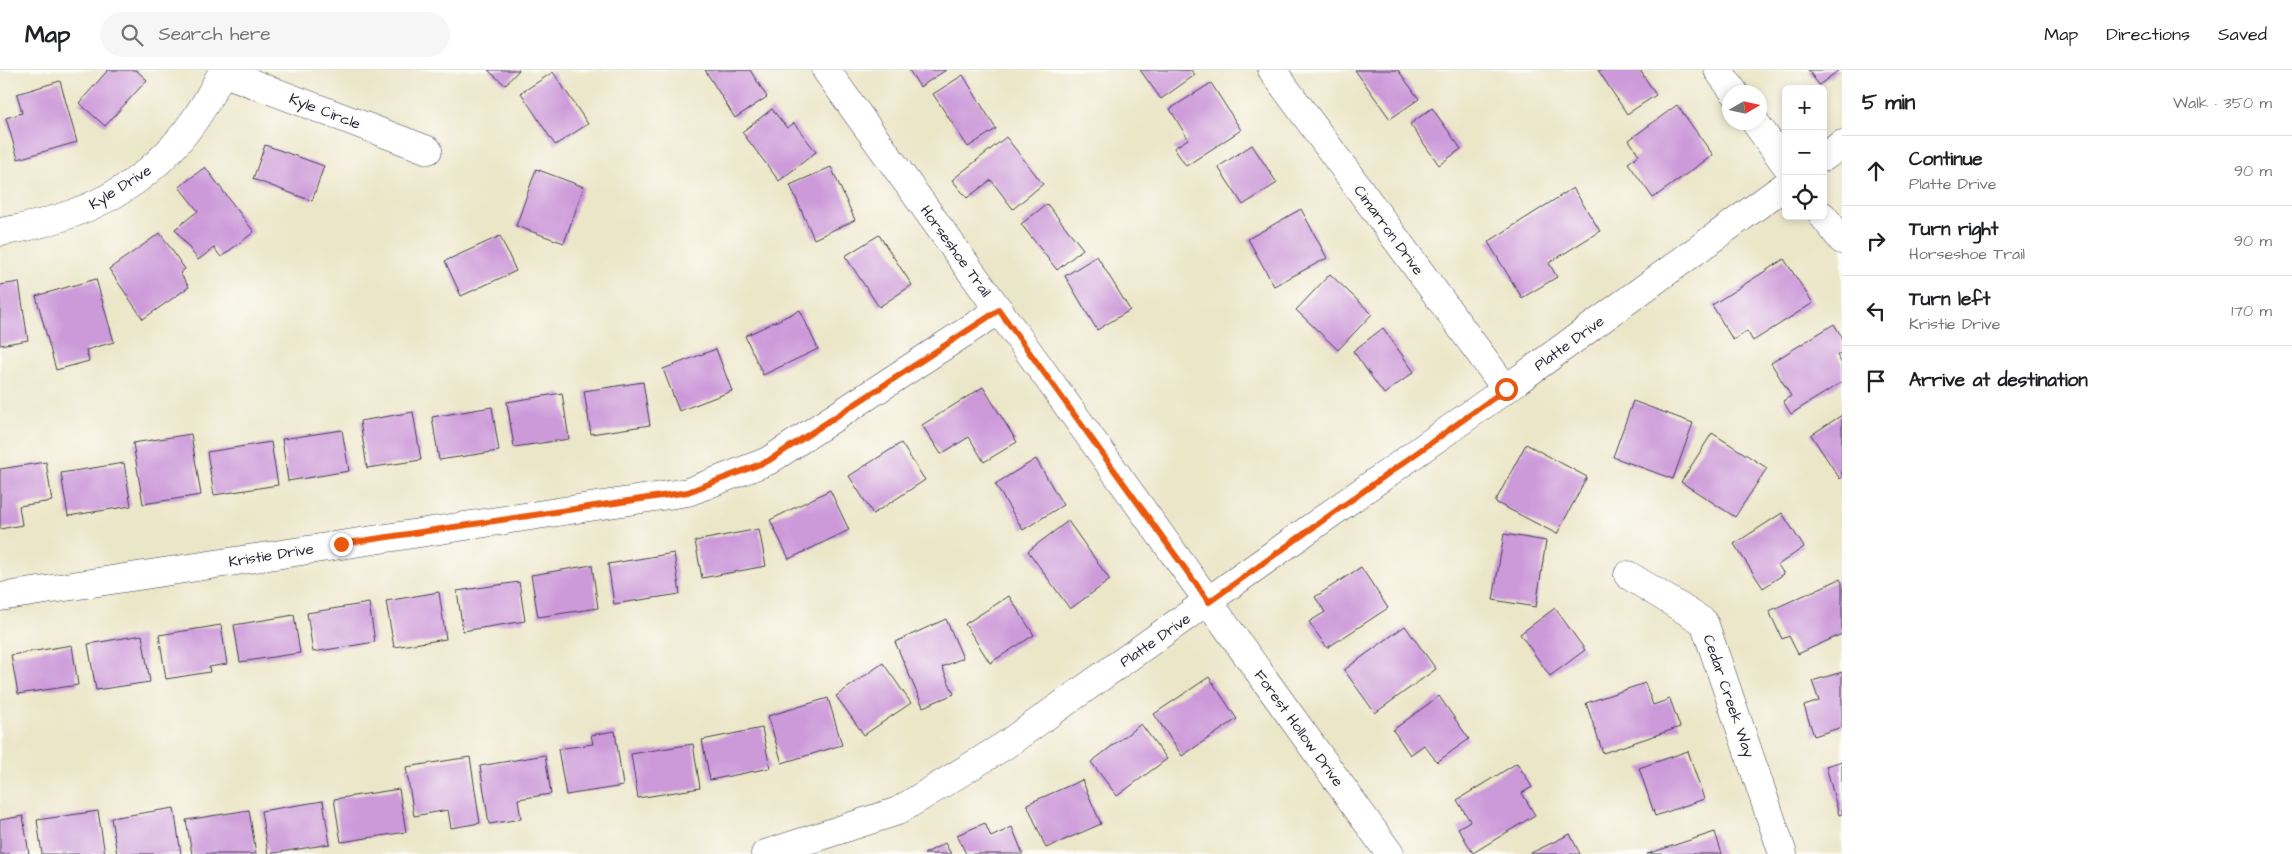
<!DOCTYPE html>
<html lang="en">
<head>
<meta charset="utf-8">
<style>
  body { margin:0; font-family:"Architects Daughter",sans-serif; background:#f6f6f6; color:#202124 }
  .controls { position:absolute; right:15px; top:15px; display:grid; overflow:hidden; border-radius:8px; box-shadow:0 2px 8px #0003 }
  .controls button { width:45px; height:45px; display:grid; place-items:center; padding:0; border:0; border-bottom:1px solid #e0e0e0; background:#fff; color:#202124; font:25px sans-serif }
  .compass { position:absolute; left:1722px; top:15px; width:45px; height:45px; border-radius:50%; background:#fff; box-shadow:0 2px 8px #0003; rotate:81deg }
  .stop { position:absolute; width:15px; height:15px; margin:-11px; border:4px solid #ea580c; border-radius:50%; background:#fff }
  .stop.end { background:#ea580c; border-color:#fff; box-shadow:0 1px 5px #0008 }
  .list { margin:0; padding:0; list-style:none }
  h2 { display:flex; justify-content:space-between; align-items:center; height:65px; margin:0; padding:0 20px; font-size:21px }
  h2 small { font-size:16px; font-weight:400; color:#757577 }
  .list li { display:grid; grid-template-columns:32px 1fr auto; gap:15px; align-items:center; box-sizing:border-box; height:70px; padding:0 20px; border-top:1px solid #e0e0e0 }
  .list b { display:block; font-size:19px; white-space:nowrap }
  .list p { margin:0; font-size:16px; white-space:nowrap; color:#757577 }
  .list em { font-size:16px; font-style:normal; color:#757577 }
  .icon { flex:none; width:28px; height:28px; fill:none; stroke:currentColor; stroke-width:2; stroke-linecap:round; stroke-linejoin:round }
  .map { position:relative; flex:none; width:1842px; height:784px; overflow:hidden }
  header { display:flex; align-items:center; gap:30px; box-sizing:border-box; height:70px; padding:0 25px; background:#fff; border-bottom:1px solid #e0e0e0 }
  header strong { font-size:24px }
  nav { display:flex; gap:28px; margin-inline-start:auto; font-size:18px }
  .search { width:350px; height:45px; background:#f6f6f6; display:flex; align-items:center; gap:12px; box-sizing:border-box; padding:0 18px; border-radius:28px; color:#757577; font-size:19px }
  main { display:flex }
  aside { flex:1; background:#fff }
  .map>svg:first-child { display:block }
  .building { fill:#cc99d9 }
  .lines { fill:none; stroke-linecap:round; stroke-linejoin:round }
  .minor-casing { stroke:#403f50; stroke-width:29 }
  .minor { stroke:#fff; stroke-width:28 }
  .route { stroke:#ea580c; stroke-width:6 }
  .labels { text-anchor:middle; stroke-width:4; stroke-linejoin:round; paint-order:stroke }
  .street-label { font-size:15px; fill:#22223b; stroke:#fdfcf7 }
</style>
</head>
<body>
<header>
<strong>Map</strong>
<div class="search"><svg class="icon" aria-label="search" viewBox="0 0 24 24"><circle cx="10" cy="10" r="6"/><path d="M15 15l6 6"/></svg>Search here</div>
<nav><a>Map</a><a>Directions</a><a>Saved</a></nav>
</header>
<main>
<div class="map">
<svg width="1842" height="784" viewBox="0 0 1842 784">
  <rect width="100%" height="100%" fill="#fdfcf7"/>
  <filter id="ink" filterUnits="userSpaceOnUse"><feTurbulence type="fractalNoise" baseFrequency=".02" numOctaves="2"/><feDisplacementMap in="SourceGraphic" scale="10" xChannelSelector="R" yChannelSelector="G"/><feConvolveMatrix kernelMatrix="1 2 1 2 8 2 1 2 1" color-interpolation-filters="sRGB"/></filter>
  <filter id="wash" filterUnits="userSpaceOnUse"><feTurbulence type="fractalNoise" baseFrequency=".0096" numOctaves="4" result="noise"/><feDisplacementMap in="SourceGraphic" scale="20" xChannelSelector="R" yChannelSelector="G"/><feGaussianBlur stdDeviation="1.12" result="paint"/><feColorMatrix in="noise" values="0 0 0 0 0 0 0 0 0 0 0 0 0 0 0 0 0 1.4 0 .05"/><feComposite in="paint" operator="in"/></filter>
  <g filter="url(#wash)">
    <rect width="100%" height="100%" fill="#ece6c9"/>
    <g id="blocks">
      <g class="building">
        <path d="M 108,0 L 136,0 L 147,10 L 105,56 L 79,33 Z"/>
        <path d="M 488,0 L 519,0 L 505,15 Z"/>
        <path d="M 705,0 L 750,0 L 767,27 L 735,48 Z"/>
        <path d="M 909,0 L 946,0 L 920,17 Z"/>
        <path d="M 1140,0 L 1191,0 L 1195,5 L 1161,29 Z"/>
        <path d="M 1355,0 L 1398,0 L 1419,29 L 1390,49 Z"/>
        <path d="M 1598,0 L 1640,0 L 1656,25 L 1627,44 Z"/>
        <path d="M 1808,0 L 1839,0 L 1819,15 Z"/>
        <path d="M 553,2 L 588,54 L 555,75 L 521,23 Z"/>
        <path d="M 963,5 L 996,59 L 968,77 L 933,24 Z"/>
        <path d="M 60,11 L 77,72 L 18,89 L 6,48 L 22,43 L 17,24 Z"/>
        <path d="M 1211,13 L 1241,60 L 1186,96 L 1174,78 L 1188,69 L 1170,39 Z"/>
        <path d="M 1677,35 L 1713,85 L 1653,128 L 1628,93 L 1639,85 L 1629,70 Z"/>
        <path d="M 1432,38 L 1461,79 L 1439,95 L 1410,54 Z"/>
        <path d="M 772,39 L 787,58 L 794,53 L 816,82 L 779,111 L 742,62 Z"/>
        <path d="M 1006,67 L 1043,114 L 1013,139 L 991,110 L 967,128 L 952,110 Z"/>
        <path d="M 265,75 L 324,96 L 312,131 L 253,109 Z"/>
        <path d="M 1252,75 L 1277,113 L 1243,135 L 1218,97 Z"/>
        <path d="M 205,97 L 254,162 L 221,187 L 214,178 L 198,190 L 175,159 L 198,141 L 179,117 Z"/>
        <path d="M 831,97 L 855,150 L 814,169 L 790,115 Z"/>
        <path d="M 536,99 L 584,117 L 564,173 L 516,156 Z"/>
        <path d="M 1573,118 L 1600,161 L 1549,193 L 1557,207 L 1522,228 L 1488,172 Z"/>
        <path d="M 1047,134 L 1083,179 L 1057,200 L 1021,154 Z"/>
        <path d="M 1301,139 L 1327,188 L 1274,216 L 1248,169 Z"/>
        <path d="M 160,163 L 185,199 L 180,203 L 189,217 L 143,249 L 109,199 Z"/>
        <path d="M 879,165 L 912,215 L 879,237 L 845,186 Z"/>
        <path d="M 500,166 L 516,201 L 461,226 L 445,191 Z"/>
        <path d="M 1097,186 L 1130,240 L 1097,260 L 1065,206 Z"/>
        <path d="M 1784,189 L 1813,233 L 1753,271 L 1747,261 L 1733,270 L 1712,235 Z"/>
        <path d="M 1330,204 L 1372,244 L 1338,280 L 1296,240 Z"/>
        <path d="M 96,209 L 114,272 L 86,280 L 89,291 L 56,300 L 36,226 Z"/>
        <path d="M 19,212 L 28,270 L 0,275 L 0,215 Z"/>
        <path d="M 800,240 L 818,279 L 763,305 L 745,266 Z"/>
        <path d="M 1834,254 L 1842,267 L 1842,282 L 1837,285 L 1842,294 L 1842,312 L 1791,344 L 1783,331 L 1791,326 L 1771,293 Z"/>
        <path d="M 1383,258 L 1414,302 L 1384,324 L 1353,281 Z"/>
        <path d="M 716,279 L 732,321 L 679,341 L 663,299 Z"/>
        <path d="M 643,312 L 650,355 L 591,364 L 584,321 Z"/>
        <path d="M 983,317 L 1017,372 L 984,392 L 969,367 L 941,384 L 922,355 Z"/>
        <path d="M 562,323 L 569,369 L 514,377 L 507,332 Z"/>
        <path d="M 1633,331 L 1693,353 L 1673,409 L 1613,387 Z"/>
        <path d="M 492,337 L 499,381 L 439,390 L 432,347 Z"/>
        <path d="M 413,342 L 421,390 L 367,398 L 360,351 Z"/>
        <path d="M 1842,345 L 1842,407 L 1840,409 L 1811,365 Z"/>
        <path d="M 342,360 L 349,401 L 288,411 L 282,369 Z"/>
        <path d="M 1712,363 L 1767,398 L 1735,447 L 1681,412 Z"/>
        <path d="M 191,364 L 201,425 L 143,434 L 133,373 Z"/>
        <path d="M 271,372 L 278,415 L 214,425 L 207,382 Z"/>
        <path d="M 901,373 L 925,410 L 873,444 L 849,406 Z"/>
        <path d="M 1526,374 L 1587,407 L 1557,464 L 1495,432 Z"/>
        <path d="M 1036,389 L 1063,435 L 1023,460 L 995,414 Z"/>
        <path d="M 46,392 L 52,431 L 19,436 L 22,455 L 0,459 L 0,399 Z"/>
        <path d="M 124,393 L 131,436 L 68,446 L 61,403 Z"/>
        <path d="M 830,420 L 849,460 L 789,489 L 770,450 Z"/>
        <path d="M 1782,443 L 1804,477 L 1778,495 L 1784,504 L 1763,518 L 1734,474 Z"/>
        <path d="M 1068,451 L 1110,510 L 1070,539 L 1028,481 Z"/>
        <path d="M 759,459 L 766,496 L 702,508 L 695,471 Z"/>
        <path d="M 1504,464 L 1546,471 L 1536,537 L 1493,530 Z"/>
        <path d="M 674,483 L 680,524 L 614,534 L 608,494 Z"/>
        <path d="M 592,495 L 598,538 L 538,547 L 531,505 Z"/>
        <path d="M 1361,497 L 1388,538 L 1327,578 L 1309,552 L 1325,542 L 1315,527 Z"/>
        <path d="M 1840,509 L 1842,513 L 1842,564 L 1798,584 L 1789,566 L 1782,569 L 1769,541 Z"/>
        <path d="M 519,512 L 525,551 L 463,561 L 457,521 Z"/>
        <path d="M 439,522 L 446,569 L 394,577 L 386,531 Z"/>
        <path d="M 1009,526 L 1034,565 L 990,593 L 965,554 Z"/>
        <path d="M 369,533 L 375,572 L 313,582 L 307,543 Z"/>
        <path d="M 1555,538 L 1585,580 L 1550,606 L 1520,564 Z"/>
        <path d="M 294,545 L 300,583 L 240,592 L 234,555 Z"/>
        <path d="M 946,549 L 963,588 L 942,597 L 954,624 L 923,637 L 895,572 Z"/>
        <path d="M 221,555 L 227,594 L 209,597 L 210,602 L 166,609 L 159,565 Z"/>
        <path d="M 1405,556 L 1436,599 L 1375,643 L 1344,600 Z"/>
        <path d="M 142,565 L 150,612 L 96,620 L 88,574 Z"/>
        <path d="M 72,575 L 78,615 L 18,624 L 11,585 Z"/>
        <path d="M 883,593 L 911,633 L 864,665 L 836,626 Z"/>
        <path d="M 1842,602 L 1842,657 L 1814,666 L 1804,636 L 1819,631 L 1812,611 Z"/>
        <path d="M 1209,607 L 1237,649 L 1182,686 L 1154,644 Z"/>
        <path d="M 1645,613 L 1653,635 L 1670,629 L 1680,657 L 1603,683 L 1586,633 Z"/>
        <path d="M 1439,626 L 1469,669 L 1437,692 L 1424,675 L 1410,685 L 1393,660 Z"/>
        <path d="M 828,628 L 842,675 L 782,693 L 768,646 Z"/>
        <path d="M 1141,654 L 1167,689 L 1117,726 L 1091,692 Z"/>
        <path d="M 762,658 L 770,698 L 710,710 L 702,670 Z"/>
        <path d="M 615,661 L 623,716 L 566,725 L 558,679 L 593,674 L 591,665 Z"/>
        <path d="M 693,674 L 700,718 L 638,728 L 631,684 Z"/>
        <path d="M 1688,681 L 1704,729 L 1655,746 L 1639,698 Z"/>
        <path d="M 545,685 L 551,724 L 518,729 L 521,749 L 489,754 L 480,696 Z"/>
        <path d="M 470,687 L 480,753 L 451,758 L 448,740 L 414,746 L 406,697 Z"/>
        <path d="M 1842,691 L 1842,744 L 1839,745 L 1826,696 Z"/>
        <path d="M 1517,693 L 1532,717 L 1522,723 L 1535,745 L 1473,783 L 1458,758 L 1470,751 L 1457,730 Z"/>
        <path d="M 1082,710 L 1101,754 L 1046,778 L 1027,734 Z"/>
        <path d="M 399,719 L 406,762 L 341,772 L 334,729 Z"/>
        <path d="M 323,731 L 330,774 L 268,784 L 261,741 Z"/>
        <path d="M 174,738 L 181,784 L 117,784 L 111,748 Z"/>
        <path d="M 249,740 L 256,784 L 192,784 L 186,750 Z"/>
        <path d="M 98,741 L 105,784 L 42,784 L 37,750 Z"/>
        <path d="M 23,746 L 29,784 L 0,784 L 0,750 Z"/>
        <path d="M 985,753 L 991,767 L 1012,757 L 1023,784 L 966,784 L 957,765 Z"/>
        <path d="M 1715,762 L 1722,784 L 1647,784 Z"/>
        <path d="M 1570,764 L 1580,784 L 1529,784 Z"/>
        <path d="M 945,773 L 951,784 L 924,784 Z"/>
      </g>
    </g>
  </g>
  <g filter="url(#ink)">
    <use href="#blocks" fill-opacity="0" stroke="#403f50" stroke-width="1"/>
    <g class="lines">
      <g class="minor-casing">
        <g id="minor">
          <path d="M 826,0 L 1390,784"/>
          <path d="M 1272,0 L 1506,319"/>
          <path d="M 1718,0 L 1734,22"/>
          <path d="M 222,2 L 428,80"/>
          <path d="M 1755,52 L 1786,95"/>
          <path d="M 1823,88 L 1842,74"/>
          <path d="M 1823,146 L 1842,170"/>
          <path d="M 0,162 C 106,145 177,99 223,0"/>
          <path d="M 1628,505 L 1704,552 L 1783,784"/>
          <path d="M 0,527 L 688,422 L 768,391 L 999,240"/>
          <path d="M 765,784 L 898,741 L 1004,676 L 1506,319 L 1786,115"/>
        </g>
      </g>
      <use href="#minor" class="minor"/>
    </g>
  </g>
  <g class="lines" filter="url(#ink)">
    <path class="route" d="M 341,474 L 688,422 L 768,391 L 999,240 L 1209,532 L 1506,319"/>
  </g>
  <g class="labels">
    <g class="street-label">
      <text transform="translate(325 41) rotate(21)" y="5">Kyle Circle</text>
      <text transform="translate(120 117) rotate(-32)" y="5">Kyle Drive</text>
      <text transform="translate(1389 160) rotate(54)" y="5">Cimarron Drive</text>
      <text transform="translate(956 181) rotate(54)" y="5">Horseshoe Trail</text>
      <text transform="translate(1569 273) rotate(-36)" y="5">Platte Drive</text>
      <text transform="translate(271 485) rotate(-9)" y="5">Kristie Drive</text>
      <text transform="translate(1155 570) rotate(-35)" y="5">Platte Drive</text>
      <text transform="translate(1729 626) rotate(71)" y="5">Cedar Creek Way</text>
      <text transform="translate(1299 658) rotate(54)" y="5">Forest Hollow Drive</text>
    </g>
  </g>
</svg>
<div class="controls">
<button>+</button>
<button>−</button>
<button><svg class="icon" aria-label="locate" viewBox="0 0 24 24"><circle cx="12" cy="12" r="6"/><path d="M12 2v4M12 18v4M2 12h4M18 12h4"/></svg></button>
</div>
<svg class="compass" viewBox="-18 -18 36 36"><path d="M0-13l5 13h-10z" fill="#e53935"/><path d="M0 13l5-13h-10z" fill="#757577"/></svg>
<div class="stop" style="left:1506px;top:319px"></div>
<div class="stop end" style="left:341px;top:474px"></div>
</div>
<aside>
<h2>5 min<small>Walk · 350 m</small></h2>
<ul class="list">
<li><svg class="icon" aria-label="ahead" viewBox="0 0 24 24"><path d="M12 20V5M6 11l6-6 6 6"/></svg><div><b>Continue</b><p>Platte Drive</p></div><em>90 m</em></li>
<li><svg class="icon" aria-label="right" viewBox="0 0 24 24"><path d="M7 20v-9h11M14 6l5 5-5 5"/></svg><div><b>Turn right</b><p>Horseshoe Trail</p></div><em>90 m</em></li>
<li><svg class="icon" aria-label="left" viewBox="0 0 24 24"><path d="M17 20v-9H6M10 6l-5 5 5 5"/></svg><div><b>Turn left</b><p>Kristie Drive</p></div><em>170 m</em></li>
<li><svg class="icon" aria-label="arrive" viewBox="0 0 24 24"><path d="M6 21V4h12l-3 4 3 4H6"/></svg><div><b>Arrive at destination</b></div></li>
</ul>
</aside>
</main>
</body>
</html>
